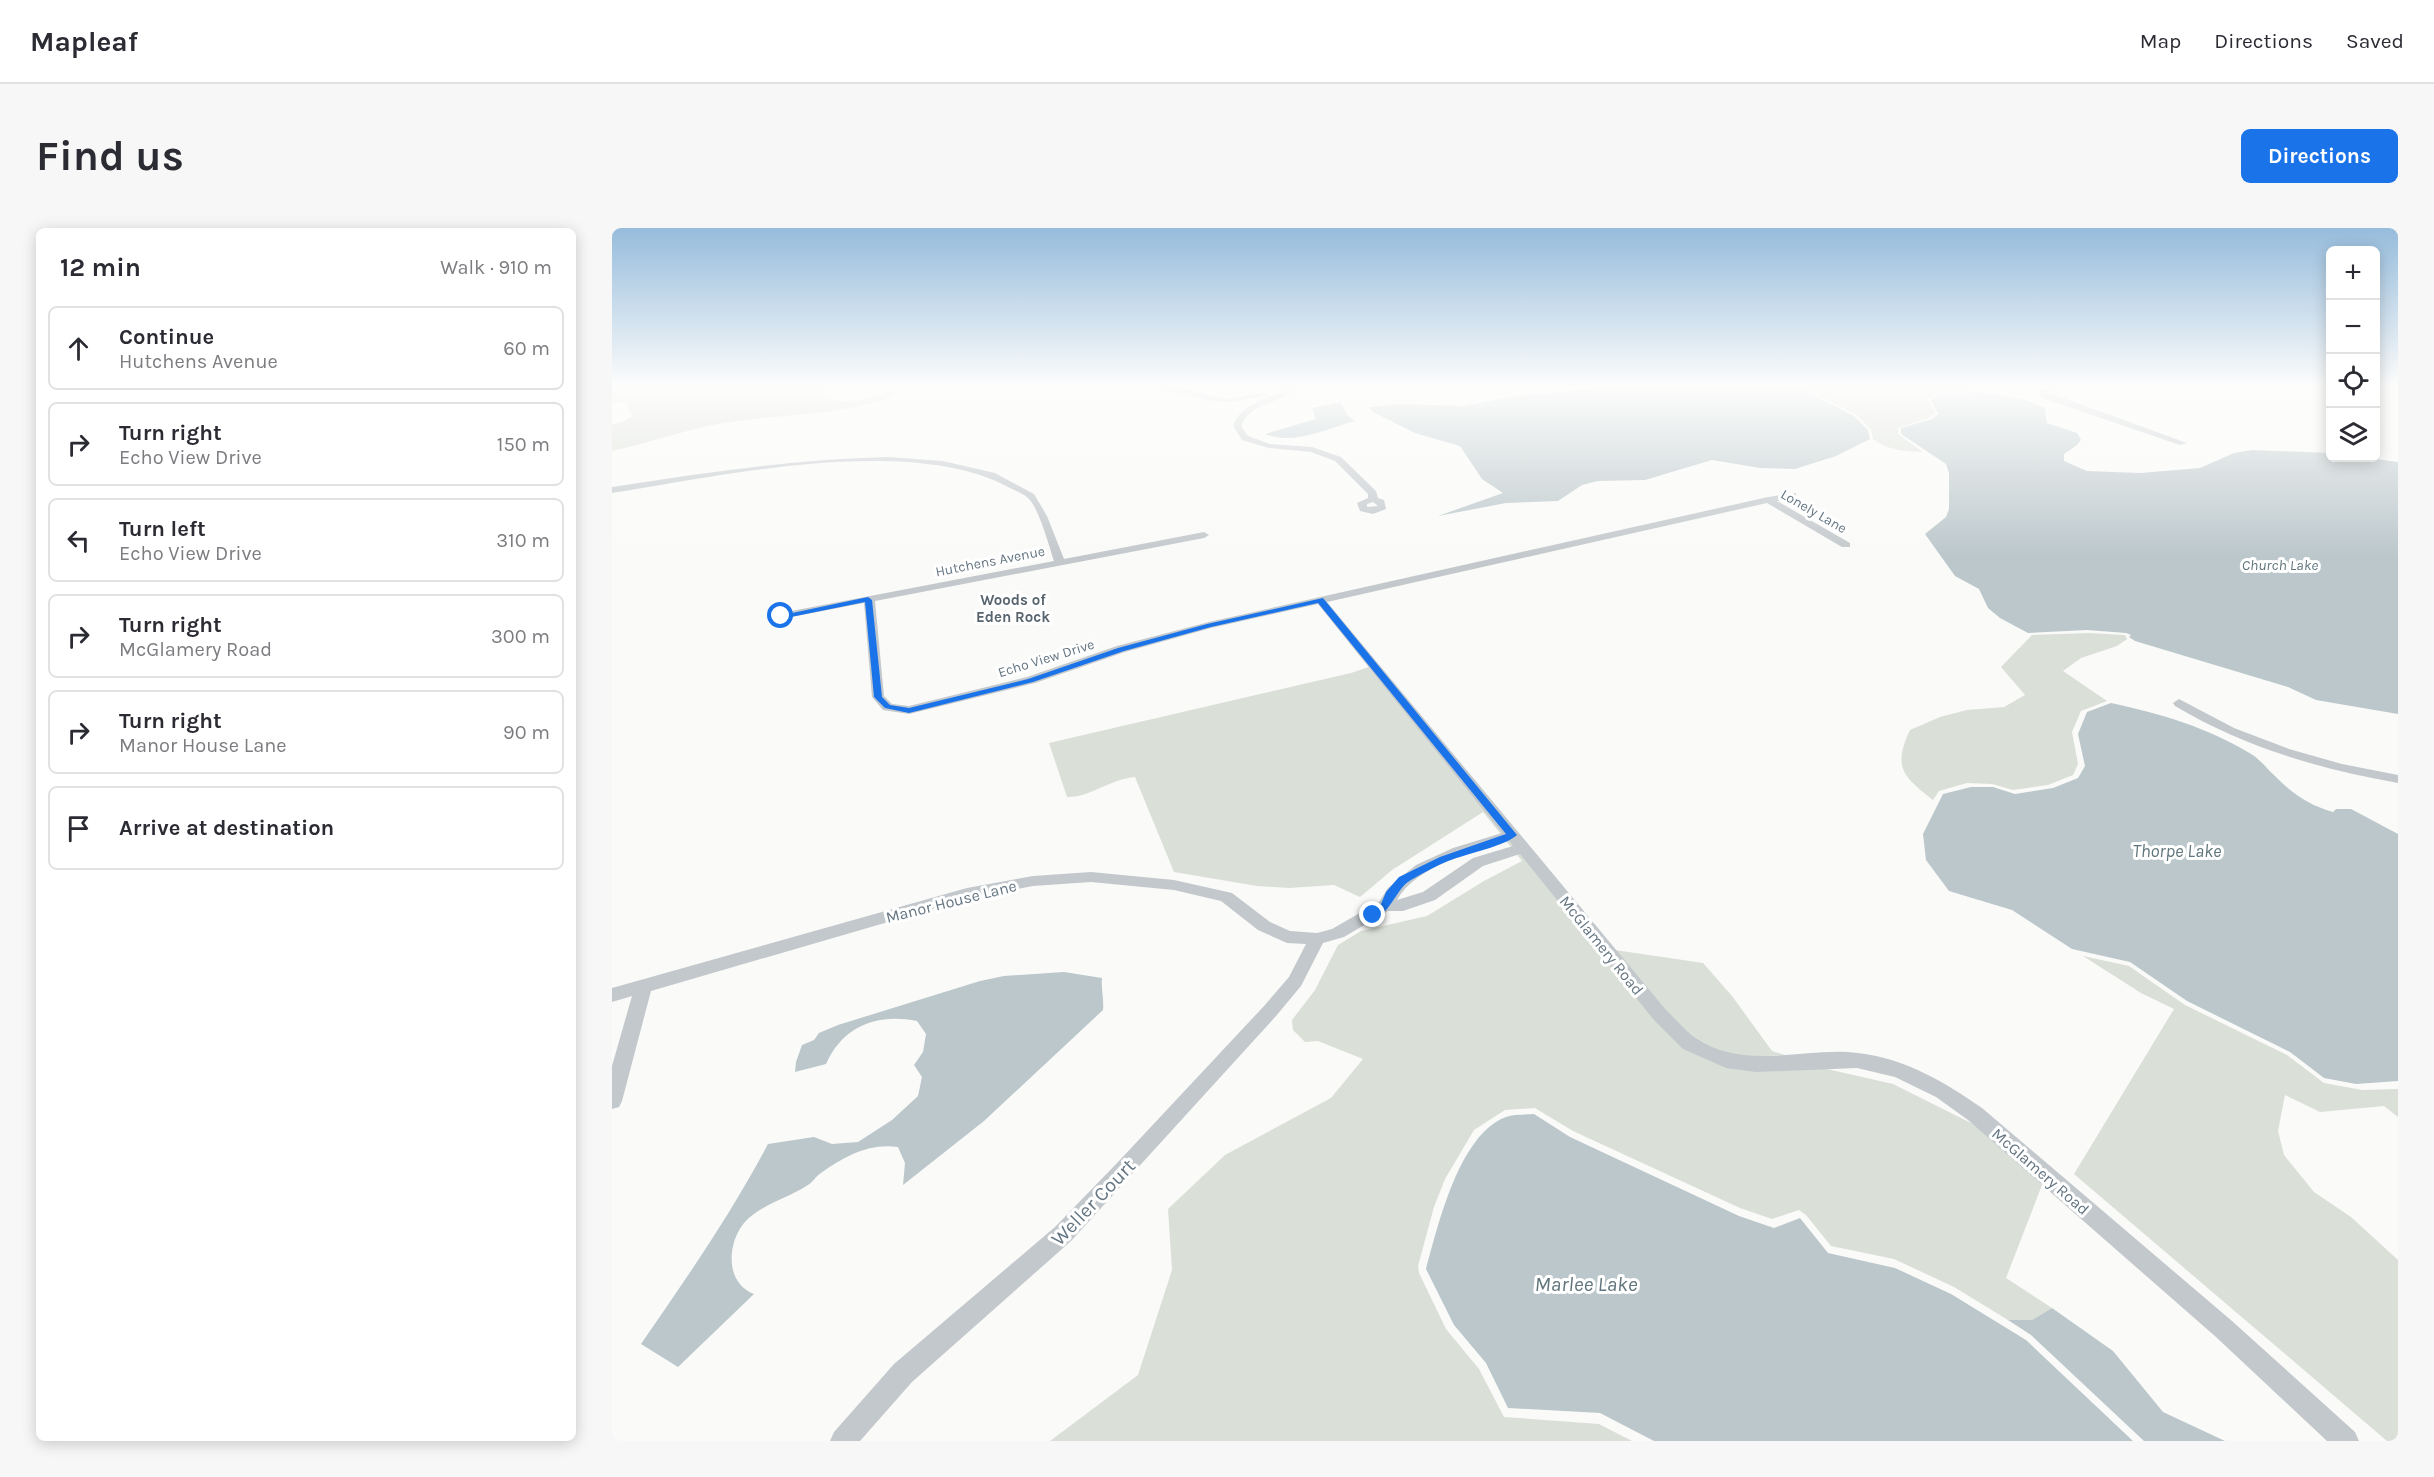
<!DOCTYPE html>
<html lang="en">
<head>
<meta charset="utf-8">
<style>
  body { margin:0; font-family:Karla,sans-serif; background:#f7f7f7; color:#2b2b33 }
  .controls { position:absolute; right:18px; top:18px; display:grid; overflow:hidden; border-radius:9px; box-shadow:0 3px 15px #0003 }
  .controls button { width:54px; height:54px; display:grid; place-items:center; padding:0; border:0; border-bottom:2px solid #e1e1e2; background:#fff; color:#2b2b33; font:30px sans-serif }
  .stop { position:absolute; width:18px; height:18px; margin:-14px; border:4px solid #1a73e8; border-radius:50%; background:#fff }
  .stop.end { background:#1a73e8; border-color:#fff; box-shadow:0 2px 6px #0008 }
  .list { margin:0; padding:0; list-style:none }
  h2 { display:flex; justify-content:space-between; align-items:center; height:78px; margin:0; padding:0 24px; font-size:26px }
  h2 small { font-size:20px; font-weight:400; color:#7c7c81 }
  .list li { display:grid; grid-template-columns:39px 1fr auto; gap:18px; align-items:center; box-sizing:border-box; height:84px; margin:0 12px 12px; padding:0 12px; border:2px solid #e1e1e2; border-radius:9px }
  .list b { display:block; font-size:22px; white-space:nowrap }
  .list p { margin:0; font-size:20px; white-space:nowrap; color:#7c7c81 }
  .list em { font-size:20px; font-style:normal; color:#7c7c81 }
  .icon { flex:none; width:33px; height:33px; fill:none; stroke:currentColor; stroke-width:2; stroke-linecap:round; stroke-linejoin:round }
  .map { position:relative; flex:none; width:1786px; height:1213px; overflow:hidden; border-radius:9px }
  header { display:flex; align-items:center; gap:36px; box-sizing:border-box; height:84px; padding:0 30px; background:#fff; border-bottom:2px solid #e1e1e2 }
  header strong { font-size:28px }
  nav { display:flex; gap:33px; margin-inline-start:auto; font-size:21px }
  .intro { display:flex; align-items:center; justify-content:space-between; box-sizing:border-box; height:144px; padding:0 36px }
  h1 { margin:0; font-size:42px }
  .button { padding:15px 27px; border-radius:9px; background:#1a73e8; color:#fff; font-size:21px; font-weight:700 }
  main { display:flex; gap:36px; padding:0 36px }
  aside { flex:1; background:#fff; border-radius:9px; box-shadow:0 3px 15px #0003 }
  .map>svg:first-child { display:block }
  .green { fill:#dadfd7 }
  .water { fill:#bbc7cb }
  .lines { fill:none; stroke-linecap:round; stroke-linejoin:round }
  .minor { fill:#c3c8cc; fill-rule:evenodd }
  .route { fill:#1a73e8 }
  .labels { text-anchor:middle; stroke-width:6; stroke-linejoin:round; paint-order:stroke }
  .far-street-label { font-size:14px; fill:#657683; stroke:#fff }
  .far-water-label { font-size:15px; font-style:italic; fill:#60757c; stroke:#fff }
  .far-neighbourhood-label { font-size:15px; font-weight:bold; fill:#57646e; stroke:#fff }
  .street-label { font-size:16px; fill:#657683; stroke:#fff }
  .water-label { font-size:18px; font-style:italic; fill:#60757c; stroke:#fff }
  .near-street-label { font-size:20px; fill:#657683; stroke:#fff }
  .near-water-label { font-size:21px; font-style:italic; fill:#60757c; stroke:#fff }
</style>
</head>
<body>
<header>
<strong>Mapleaf</strong>
<nav><a>Map</a><a>Directions</a><a>Saved</a></nav>
</header>
<div class="intro"><h1>Find us</h1><a class="button">Directions</a></div>
<main>
<aside>
<h2>12 min<small>Walk · 910 m</small></h2>
<ul class="list">
<li><svg class="icon" aria-label="ahead" viewBox="0 0 24 24"><path d="M12 20V5M6 11l6-6 6 6"/></svg><div><b>Continue</b><p>Hutchens Avenue</p></div><em>60 m</em></li>
<li><svg class="icon" aria-label="right" viewBox="0 0 24 24"><path d="M7 20v-9h11M14 6l5 5-5 5"/></svg><div><b>Turn right</b><p>Echo View Drive</p></div><em>150 m</em></li>
<li><svg class="icon" aria-label="left" viewBox="0 0 24 24"><path d="M17 20v-9H6M10 6l-5 5 5 5"/></svg><div><b>Turn left</b><p>Echo View Drive</p></div><em>310 m</em></li>
<li><svg class="icon" aria-label="right" viewBox="0 0 24 24"><path d="M7 20v-9h11M14 6l5 5-5 5"/></svg><div><b>Turn right</b><p>McGlamery Road</p></div><em>300 m</em></li>
<li><svg class="icon" aria-label="right" viewBox="0 0 24 24"><path d="M7 20v-9h11M14 6l5 5-5 5"/></svg><div><b>Turn right</b><p>Manor House Lane</p></div><em>90 m</em></li>
<li><svg class="icon" aria-label="arrive" viewBox="0 0 24 24"><path d="M6 21V4h12l-3 4 3 4H6"/></svg><div><b>Arrive at destination</b></div></li>
</ul>
</aside>
<div class="map">
<svg width="1786" height="1213" viewBox="0 0 1786 1213">
  <rect width="100%" height="100%" fill="#fafaf8"/>
  <g class="green">
    <path d="M 0,160 L 208,160 L 213,170 C 239,178 259,171 284,160 L 279,169 C 230,187 177,186 125,193 C 83,198 42,214 0,223 L 0,196 L 11,194 L 20,188 L 14,174 L 0,175 Z"/>
    <path d="M 1191,160 L 1350,160 L 1361,163 L 1325,166 L 1316,172 L 1323,185 L 1317,190 L 1286,200 L 1286,206 L 1311,224 C 1291,223 1278,223 1261,211 L 1259,202 L 1245,187 Z"/>
    <path d="M 1477,405 L 1513,407 L 1515,411 L 1505,418 L 1469,430 L 1451,443 L 1495,473 L 1469,483 L 1460,504 L 1466,536 L 1461,547 L 1436,557 L 1401,562 L 1380,556 L 1355,555 L 1327,563 L 1321,572 C 1292,549 1280,540 1298,502 L 1328,489 L 1355,482 L 1392,479 L 1413,467 L 1389,439 L 1420,407 Z"/>
    <path d="M 757,439 L 1072,820 L 1215,841 L 1281,856 L 1369,900 L 1430,957 L 1394,1050 L 1440,1080 L 1420,1092 L 1396,1092 L 1342,1059 L 1282,1031 L 1219,1018 L 1194,987 L 1187,982 L 1160,991 L 1128,980 L 961,903 L 923,880 L 893,882 L 862,902 L 833,951 L 822,979 L 806,1038 L 807,1045 L 834,1101 L 867,1141 L 892,1189 L 987,1196 L 1020,1213 L 438,1213 L 526,1147 L 560,1042 L 556,981 L 613,927 L 719,870 L 751,831 L 706,813 L 693,814 L 681,802 L 680,792 L 703,762 L 726,717 L 749,703 L 815,688 L 872,653 L 910,633 L 871,584 L 780,642 L 748,669 L 722,657 L 677,660 L 645,658 L 562,644 L 523,549 C 498,551 477,570 455,569 L 437,515 L 739,445 Z"/>
    <path d="M 1003,722 L 1091,735 L 1120,768 L 1160,823 L 1173,827 C 1154,828 1132,831 1113,824 C 1064,808 1034,760 1003,722 Z"/>
    <path d="M 1471,728 L 1517,738 L 1573,777 L 1675,827 L 1712,855 L 1750,862 L 1786,861 L 1786,889 L 1772,878 L 1708,884 L 1673,867 L 1666,903 L 1672,927 L 1702,964 L 1739,989 L 1786,1032 L 1786,1213 L 1775,1213 L 1462,946 L 1562,781 L 1529,765 Z"/>
  </g>
  <g class="water">
    <path d="M 540,160 L 573,161 L 614,171 L 649,165 L 658,167 L 617,174 L 603,173 Z"/>
    <path d="M 987,160 L 1188,160 L 1242,188 L 1256,202 L 1258,211 L 1224,228 L 1183,241 L 1148,240 L 1100,232 L 1033,252 L 986,253 L 970,257 L 946,273 L 894,275 L 826,288 L 891,265 L 870,251 L 848,218 L 803,205 L 761,184 L 757,179 L 785,176 L 852,178 L 897,169 Z"/>
    <path d="M 1370,164 L 1414,172 L 1433,180 L 1435,195 L 1465,205 L 1469,212 L 1465,217 L 1452,226 L 1452,233 L 1475,243 L 1528,245 L 1588,240 L 1622,225 L 1640,222 L 1718,225 L 1718,230 L 1756,230 L 1786,234 L 1786,486 L 1704,472 L 1676,459 L 1523,413 L 1517,409 L 1519,407 L 1514,405 L 1475,402 L 1416,405 L 1388,390 L 1376,380 L 1367,361 L 1343,348 L 1313,306 L 1334,289 L 1337,281 L 1337,245 L 1334,236 L 1289,206 L 1289,200 L 1320,191 L 1326,186 L 1319,172 L 1328,166 Z"/>
    <path d="M 729,174 L 735,187 L 743,193 C 715,200 683,218 653,206 L 704,191 L 700,180 Z"/>
    <path d="M 1499,475 C 1549,486 1595,499 1639,526 C 1648,531 1655,541 1663,548 C 1679,565 1698,578 1721,584 L 1724,581 L 1739,581 L 1786,606 L 1786,853 L 1744,856 L 1712,850 L 1678,824 L 1575,773 L 1518,734 L 1460,721 L 1400,682 L 1337,663 L 1314,632 L 1311,606 L 1331,566 L 1359,559 L 1381,559 L 1403,566 L 1441,560 L 1466,550 L 1473,538 L 1466,506 L 1475,484 Z"/>
    <path d="M 452,744 L 490,750 C 489,762 492,770 491,782 L 372,893 L 291,957 L 293,935 L 286,919 C 257,915 233,928 209,945 C 204,948 201,954 196,957 C 176,970 148,977 132,995 C 115,1016 113,1055 142,1066 L 66,1139 L 29,1116 C 74,1051 119,986 156,916 L 202,909 L 220,916 L 246,914 L 280,892 L 306,868 L 310,849 L 302,837 L 311,824 L 314,806 L 305,793 C 265,785 231,798 214,836 L 183,844 L 184,834 L 190,817 L 202,812 L 207,805 L 226,797 L 368,753 L 392,748 Z"/>
    <path d="M 922,886 L 958,909 L 1127,988 L 1162,1000 L 1188,990 L 1216,1025 L 1283,1040 L 1339,1066 L 1414,1112 L 1521,1213 L 1042,1213 L 988,1185 L 896,1180 L 874,1135 L 842,1097 L 814,1041 C 826,998 847,906 894,889 C 902,886 913,887 922,886 Z"/>
    <path d="M 1440,1080 L 1501,1123 L 1551,1184 L 1613,1213 L 1532,1213 L 1419,1107 L 1396,1092 L 1420,1092 Z"/>
  </g>
  <g class="lines">
    <g class="minor">
      <path d="M 672,160 L 680,160 L 680,164 C 663,176 637,176 629,198 L 636,208 L 658,216 L 700,219 L 729,229 L 764,263 L 766,270 L 772,272 L 774,281 L 761,286 L 748,283 L 745,275 L 756,270 L 756,266 L 723,233 L 699,224 L 657,220 L 630,212 L 621,198 C 629,176 653,171 672,163 ZM 761,274 L 766,278 L 755,279 L 755,276 Z"/>
      <path d="M 1435,160 L 1451,160 L 1435,164 L 1575,215 L 1568,217 L 1430,170 L 1427,163 Z"/>
      <path d="M 276,229 L 331,233 L 383,245 L 422,266 L 435,288 L 452,331 L 592,304 L 597,307 L 592,310 L 263,373 L 272,468 L 280,476 L 297,478 L 415,449 L 505,418 L 597,394 L 1156,269 L 1184,265 L 1184,269 L 1165,273 L 1238,315 L 1238,319 L 1230,319 L 1155,275 L 715,374 L 1054,782 C 1064,791 1073,803 1084,810 C 1133,844 1194,818 1246,825 C 1292,830 1333,854 1370,880 L 1620,1093 L 1743,1204 L 1747,1213 L 1715,1213 L 1604,1109 L 1356,892 L 1324,869 L 1283,849 L 1245,840 L 1144,844 L 1114,840 L 1071,821 L 1042,792 L 908,626 L 871,638 L 823,672 L 791,683 L 776,683 L 732,709 L 711,715 L 689,758 L 664,788 L 459,1013 L 300,1154 L 248,1213 L 218,1213 L 222,1204 L 282,1136 L 443,999 L 507,933 L 652,778 L 677,749 L 694,716 L 675,715 L 646,702 L 609,673 L 562,662 L 479,654 L 421,658 L 355,671 L 39,763 L 10,873 L 7,879 L 0,881 L 0,838 L 20,768 L 0,774 L 0,760 L 355,660 L 421,648 L 479,644 L 562,652 L 620,665 L 658,694 L 678,703 L 705,705 L 720,701 L 767,674 L 776,660 L 804,637 L 841,620 L 890,605 L 706,376 L 599,400 L 513,424 L 423,455 L 297,486 L 271,482 L 260,469 L 252,375 L 169,391 L 163,388 L 169,385 L 442,333 C 437,318 427,280 416,270 C 410,265 402,262 396,259 C 298,206 107,248 0,265 L 0,259 C 92,245 182,231 276,229 ZM 897,613 L 901,618 L 861,630 L 811,664 L 785,672 C 804,638 862,623 897,613 Z"/>
      <path d="M 1567,471 L 1622,500 L 1677,521 L 1730,536 L 1786,547 L 1786,555 C 1707,541 1632,519 1563,478 L 1561,475 Z"/>
    </g>
  </g>
  <linearGradient id="sky" x2="0" y2="1"><stop stop-color="#96bcdc"/><stop offset="0.48" stop-color="#fdfdfc"/><stop offset="1" stop-color="#fdfdfc" stop-opacity="0"/></linearGradient>
  <rect width="1786" height="330" fill="url(#sky)"/>
  <path class="route" d="M 256,369 L 260,372 L 270,469 L 278,477 L 297,480 L 416,451 L 506,420 L 595,396 L 711,370 L 905,607 C 893,618 854,626 836,633 C 824,638 811,645 799,652 C 783,660 777,693 757,689 L 757,684 L 769,676 L 774,664 L 787,649 L 828,629 L 894,606 L 706,375 L 599,399 L 512,423 L 421,454 L 297,485 L 273,480 L 262,469 L 253,374 L 169,391 L 166,388 Z"/>
  <g class="labels">
    <g class="far-street-label">
      <text transform="translate(1202 283) rotate(30)" y="5">Lonely Lane</text>
      <text transform="translate(378 333) rotate(-11)" y="5">Hutchens Avenue</text>
      <text transform="translate(434 430) rotate(-17)" y="5">Echo View Drive</text>
    </g>
    <g class="far-water-label">
      <text x="1668" y="342">Church Lake</text>
    </g>
    <g class="far-neighbourhood-label">
      <text x="401" y="377">Woods of<tspan x="401" dy="17">Eden Rock</tspan></text>
    </g>
    <g class="street-label">
      <text transform="translate(339 673) rotate(-14)" y="6">Manor House Lane</text>
      <text transform="translate(990 717) rotate(51)" y="6">McGlamery Road</text>
      <text transform="translate(1429 943) rotate(41)" y="6">McGlamery Road</text>
    </g>
    <g class="water-label">
      <text x="1565" y="629">Thorpe Lake</text>
    </g>
    <g class="near-street-label">
      <text transform="translate(481 974) rotate(-46)" y="7">Weller Court</text>
    </g>
    <g class="near-water-label">
      <text x="974" y="1063">Marlee Lake</text>
    </g>
  </g>
</svg>
<div class="controls">
<button>+</button>
<button>−</button>
<button><svg class="icon" aria-label="locate" viewBox="0 0 24 24"><circle cx="12" cy="12" r="6"/><path d="M12 2v4M12 18v4M2 12h4M18 12h4"/></svg></button>
<button><svg class="icon" aria-label="layers" viewBox="0 0 24 24"><path d="M12 4l9 5-9 5-9-5zM3 14l9 5 9-5"/></svg></button>
</div>
<div class="stop" style="left:169px;top:388px"></div>
<div class="stop end" style="left:761px;top:687px"></div>
</div>
</main>
</body>
</html>
